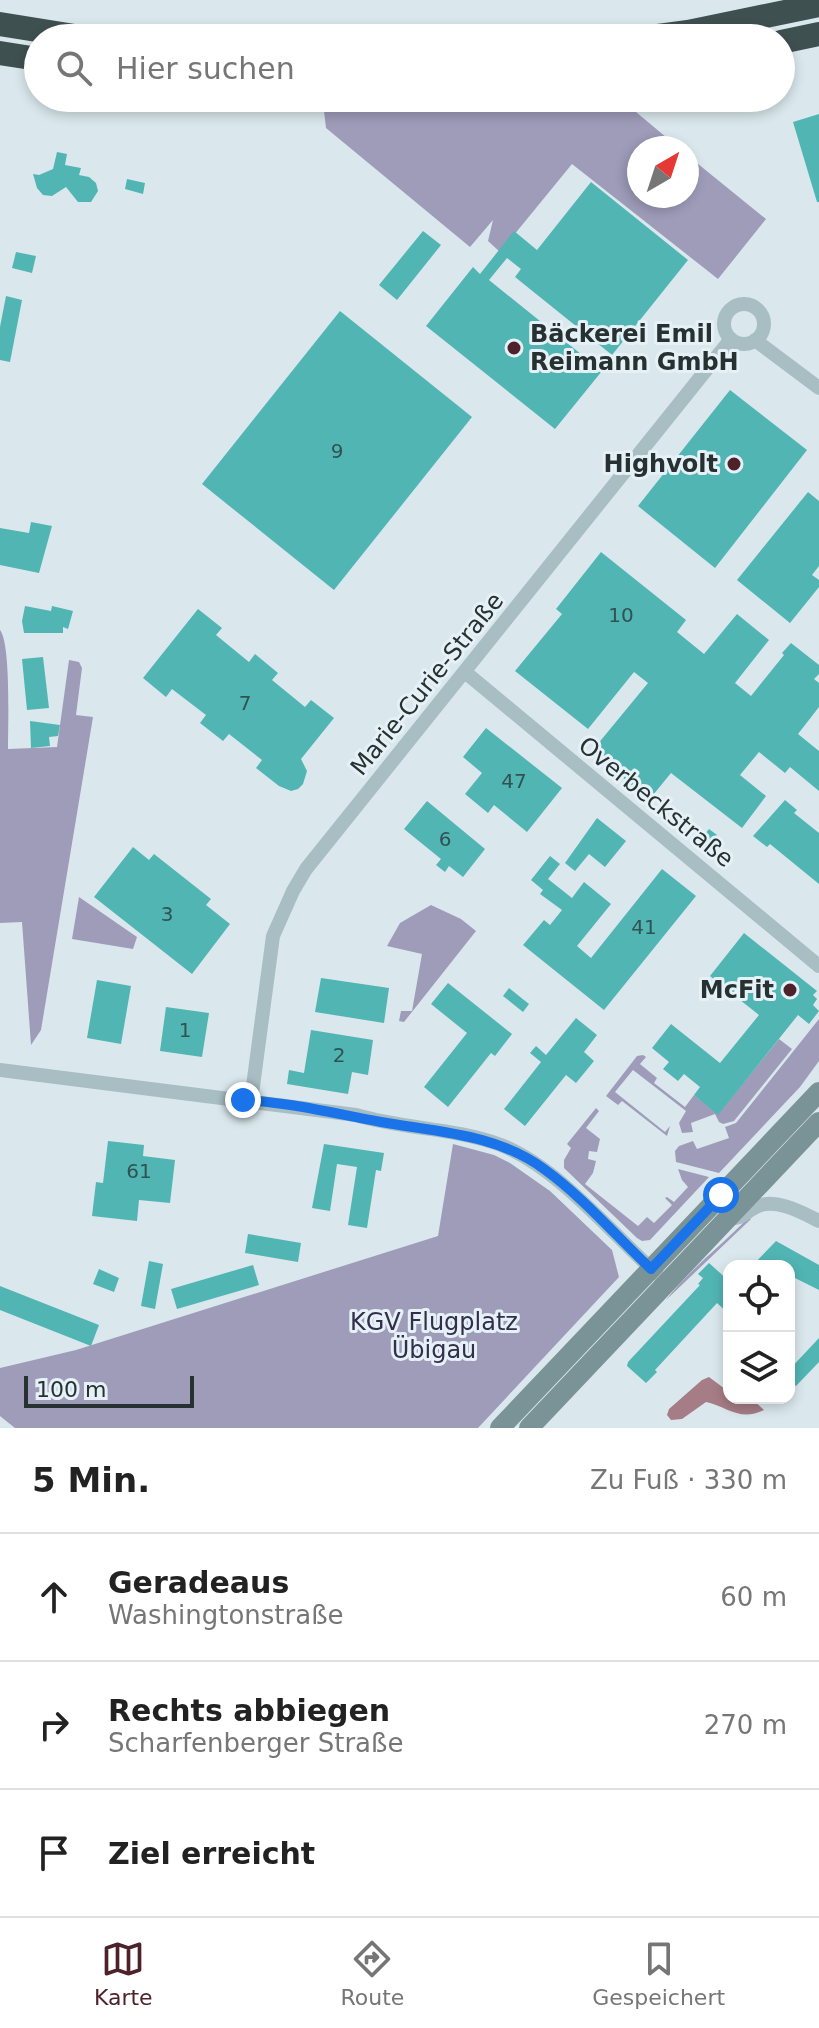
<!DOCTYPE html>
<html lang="de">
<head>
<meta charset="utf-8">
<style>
  body { margin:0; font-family:"DejaVu Sans",sans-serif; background:#f2f2f2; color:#222 }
  .controls { position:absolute; right:24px; bottom:24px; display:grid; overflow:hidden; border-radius:16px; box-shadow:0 4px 12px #0003 }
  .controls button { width:72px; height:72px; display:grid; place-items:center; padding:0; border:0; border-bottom:2px solid #e0e0e0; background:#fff; color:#222; font:40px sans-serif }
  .compass { position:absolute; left:627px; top:136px; width:72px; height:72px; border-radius:50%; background:#fff; box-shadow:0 4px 12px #0003; rotate:39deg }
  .scale { position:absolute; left:24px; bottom:20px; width:170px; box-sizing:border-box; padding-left:8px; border:4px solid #273131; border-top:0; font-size:22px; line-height:28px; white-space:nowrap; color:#273131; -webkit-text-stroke:6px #e5f1f6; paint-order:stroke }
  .stop { position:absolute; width:24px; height:24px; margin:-18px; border:6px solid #1a73e8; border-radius:50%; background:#fff }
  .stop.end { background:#1a73e8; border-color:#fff; box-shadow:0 2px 8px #0008 }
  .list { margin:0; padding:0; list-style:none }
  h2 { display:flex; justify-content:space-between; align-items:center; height:104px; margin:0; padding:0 32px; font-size:34px }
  h2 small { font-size:26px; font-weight:400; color:#767676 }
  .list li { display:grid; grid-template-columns:52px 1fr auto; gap:24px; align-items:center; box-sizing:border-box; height:128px; padding:0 32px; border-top:2px solid #e0e0e0 }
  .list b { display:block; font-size:30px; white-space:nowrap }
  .list p { margin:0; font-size:26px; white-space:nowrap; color:#767676 }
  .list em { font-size:26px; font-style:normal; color:#767676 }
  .icon { flex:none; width:44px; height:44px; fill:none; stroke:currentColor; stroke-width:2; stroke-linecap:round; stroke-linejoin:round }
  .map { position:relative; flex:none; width:819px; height:1428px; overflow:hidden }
  .search { position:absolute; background:#fff; box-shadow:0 4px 12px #0003; left:24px; right:24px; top:24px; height:88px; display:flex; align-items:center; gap:20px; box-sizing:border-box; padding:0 28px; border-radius:44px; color:#767676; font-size:30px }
  .sheet { height:488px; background:#fff }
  nav { display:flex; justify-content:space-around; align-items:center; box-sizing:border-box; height:112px; border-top:2px solid #e0e0e0; background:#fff; font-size:22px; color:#767676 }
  nav a { display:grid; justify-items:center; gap:4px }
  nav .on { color:#4d222a }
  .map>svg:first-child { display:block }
  .green { fill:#9f9cba }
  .water { fill:#a67d86 }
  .building { fill:#51b5b4 }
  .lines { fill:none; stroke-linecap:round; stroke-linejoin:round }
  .street { stroke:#a8bec3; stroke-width:14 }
  .secondary { stroke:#7a9397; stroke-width:20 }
  .highway { stroke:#3f5051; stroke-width:24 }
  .route { stroke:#1a73e8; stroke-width:10 }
  .poi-dot { fill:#4d222a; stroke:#e5f1f6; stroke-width:3 }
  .labels { text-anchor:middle; stroke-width:6; stroke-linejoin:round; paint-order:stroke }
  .number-label { font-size:20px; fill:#325252 }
  .poi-label { font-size:24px; font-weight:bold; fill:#273131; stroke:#e5f1f6; text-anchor:end }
  .street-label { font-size:24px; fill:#273131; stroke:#e5f1f6 }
  .park-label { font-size:24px; fill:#322e4c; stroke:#e5f1f6 }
</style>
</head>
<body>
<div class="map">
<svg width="819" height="1428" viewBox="0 0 819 1428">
  <rect width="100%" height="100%" fill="#dae8ed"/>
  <g class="green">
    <path d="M 584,98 L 717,98 L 636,112 L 679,148 L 639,148 L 639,196 L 687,196 L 687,155 L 766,219 L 718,279 L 572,164 L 500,252 L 488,241 L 493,220 L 470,247 L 326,128 L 324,111 L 351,112 L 531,105 Z"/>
    <path d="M 0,630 C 11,644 8,726 8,749 L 57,747 L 69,660 L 79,662 L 82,668 L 76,715 L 93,717 L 41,1030 L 31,1045 L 22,922 L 0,923 Z"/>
    <path d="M 79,897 L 137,937 L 133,949 L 72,939 Z"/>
    <path d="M 431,905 L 461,919 L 476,931 L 404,1022 L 399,1021 L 401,1011 L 412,1011 L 422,954 L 387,946 L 400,923 Z"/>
    <path d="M 819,1019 L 819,1061 L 800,1087 L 719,1173 L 676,1162 L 675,1151 L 679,1146 L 693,1141 L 697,1149 L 729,1138 L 725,1127 L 736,1123 Z"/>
    <path d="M 779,1039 L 792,1049 L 734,1121 L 723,1124 L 719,1122 L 715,1114 L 691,1123 L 693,1132 L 682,1133 L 679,1123 L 686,1111 L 633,1070 L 615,1092 L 665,1132 L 670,1126 L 667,1136 L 622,1101 L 618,1105 L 606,1096 L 637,1056 L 643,1055 L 646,1057 L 640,1064 L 657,1078 L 654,1083 L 685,1107 L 694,1095 L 718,1114 Z"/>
    <path d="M 596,1108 L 599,1111 L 586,1128 L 600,1139 L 597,1152 L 589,1151 L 588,1159 L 596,1161 L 593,1173 L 585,1184 L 638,1226 L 647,1217 L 654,1223 L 672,1205 L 665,1198 L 667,1197 L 674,1202 L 688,1187 L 682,1180 L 678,1169 L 709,1177 L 650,1240 L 642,1241 L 637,1238 L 564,1168 L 564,1160 L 571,1148 L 567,1144 Z"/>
    <path d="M 453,1144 L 494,1155 L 510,1163 L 550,1191 L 612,1250 L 619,1277 L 478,1428 L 15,1428 L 0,1416 L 0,1368 L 76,1350 L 438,1236 Z"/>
    <path d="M 749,1217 L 751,1219 L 666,1300 C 690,1269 721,1246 749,1217 Z"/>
  </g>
  <path class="water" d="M 709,1377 L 729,1392 L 729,1398 L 751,1398 L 764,1410 C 740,1422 728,1407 706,1402 L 682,1419 L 671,1420 L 667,1415 L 669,1409 L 702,1380 Z"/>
  <g class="building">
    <path d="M 819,114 L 819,202 L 817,202 L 793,122 Z"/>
    <path d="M 57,152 L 67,154 L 65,165 L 81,168 L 79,175 L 89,177 L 96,183 L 98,191 L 91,202 L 78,202 L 66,187 L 52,196 L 43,195 L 37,188 L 33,174 L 39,175 L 53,169 Z"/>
    <path d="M 127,179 L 145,183 L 143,194 L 125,189 Z"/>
    <path d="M 591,182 L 688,260 L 612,355 L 515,277 L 521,269 L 507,258 L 489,280 L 602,371 L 555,429 L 426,326 L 473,267 L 480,274 L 514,231 L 537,250 Z"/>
    <path d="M 423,231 L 441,245 L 397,300 L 379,285 Z"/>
    <path d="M 16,252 L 36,256 L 32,273 L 12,268 Z"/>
    <path d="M 6,296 L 22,300 L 10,362 L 0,360 L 0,327 Z"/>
    <path d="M 340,311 L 472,417 L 334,590 L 202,484 Z"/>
    <path d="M 730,390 L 807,450 L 715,568 L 638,506 Z"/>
    <path d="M 808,492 L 819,501 L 819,566 L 812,575 L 819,580 L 819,587 L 790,623 L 737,580 Z"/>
    <path d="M 31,522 L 52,526 L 39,573 L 0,565 L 0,528 L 29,533 Z"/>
    <path d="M 601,552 L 686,620 L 677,632 L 704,654 L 737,614 L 769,640 L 735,683 L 751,696 L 784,655 L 782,653 L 791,643 L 819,665 L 819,674 L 814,679 L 819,683 L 819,707 L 798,734 L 819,751 L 819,791 L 790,767 L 785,773 L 759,752 L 740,775 L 766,796 L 742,828 L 671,773 L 649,800 L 592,751 L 648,683 L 634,672 L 588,729 L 515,671 L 562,614 L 556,609 Z"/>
    <path d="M 25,606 L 51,611 L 52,606 L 73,611 L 68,629 L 63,627 L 63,633 L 24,633 L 22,621 Z"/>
    <path d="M 198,609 L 222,628 L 216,635 L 249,662 L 255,654 L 278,673 L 272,680 L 305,707 L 311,700 L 334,718 L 301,759 L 307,771 L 303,784 L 298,789 L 291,791 L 279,786 L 256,768 L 262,760 L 229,734 L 223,741 L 200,723 L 206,715 L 172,689 L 166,697 L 143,678 Z"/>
    <path d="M 43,657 L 49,708 L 27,710 L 22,659 Z"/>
    <path d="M 30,721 L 60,725 L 58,736 L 49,737 L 50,746 L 31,748 Z"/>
    <path d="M 486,728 L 562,788 L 527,832 L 494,805 L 488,813 L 465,794 L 482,773 L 463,757 Z"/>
    <path d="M 785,800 L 797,810 L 794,813 L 819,833 L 819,884 L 770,844 L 767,847 L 753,836 Z"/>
    <path d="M 427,801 L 485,849 L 463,877 L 449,866 L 445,872 L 436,865 L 441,859 L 404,829 Z"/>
    <path d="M 597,818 L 626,841 L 605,867 L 589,854 L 575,871 L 565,863 Z"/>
    <path d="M 709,829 L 717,835 L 708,847 L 700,840 Z"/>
    <path d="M 133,847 L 149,860 L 154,854 L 211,899 L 206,905 L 230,924 L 192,974 L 94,897 Z"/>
    <path d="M 550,856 L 560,864 L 548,879 L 572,898 L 584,882 L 611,904 L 577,946 L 591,958 L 662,869 L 696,896 L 604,1010 L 523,945 L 544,920 L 550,925 L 562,910 L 540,894 L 543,890 L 531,880 Z"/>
    <path d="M 744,933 L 817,991 L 813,995 L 817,999 L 813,1005 L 819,1011 L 809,1024 L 798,1015 L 718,1115 L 694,1095 L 700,1087 L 684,1074 L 678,1081 L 663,1069 L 669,1062 L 652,1048 L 671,1024 L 720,1063 L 759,1015 L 710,976 Z"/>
    <path d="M 321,978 L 389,988 L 384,1023 L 315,1012 Z"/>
    <path d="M 97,980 L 131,986 L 121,1044 L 87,1038 Z"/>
    <path d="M 448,983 L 512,1034 L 495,1056 L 491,1053 L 448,1107 L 424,1087 L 467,1033 L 431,1004 Z"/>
    <path d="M 509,988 L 529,1004 L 523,1012 L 503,996 Z"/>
    <path d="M 166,1007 L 209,1013 L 202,1057 L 160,1051 Z"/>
    <path d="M 576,1018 L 597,1035 L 584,1052 L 594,1061 L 576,1083 L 566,1075 L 525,1126 L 504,1109 L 541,1062 L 530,1053 L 536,1046 L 546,1055 Z"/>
    <path d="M 311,1030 L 373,1040 L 368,1075 L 352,1072 L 348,1094 L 287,1084 L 289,1070 L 304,1073 Z"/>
    <path d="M 108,1141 L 144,1145 L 143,1156 L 175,1160 L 170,1203 L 139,1200 L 137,1221 L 92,1216 L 96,1182 L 103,1183 Z"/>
    <path d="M 324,1144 L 384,1153 L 381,1171 L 376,1170 L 367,1228 L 348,1225 L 357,1167 L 337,1164 L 330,1211 L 312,1208 Z"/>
    <path d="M 248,1234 L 301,1243 L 298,1262 L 245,1253 Z"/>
    <path d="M 776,1241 L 819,1265 L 819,1290 L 789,1275 L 789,1266 L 752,1266 Z"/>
    <path d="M 149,1261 L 163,1264 L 155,1309 L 141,1306 Z"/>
    <path d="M 709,1263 L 729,1281 L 729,1314 L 717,1303 L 655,1370 L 657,1372 L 646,1383 L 627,1366 L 628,1362 L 700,1285 L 698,1284 L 703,1278 L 698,1274 Z"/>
    <path d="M 253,1265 L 259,1285 L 177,1309 L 171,1289 Z"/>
    <path d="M 99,1269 L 119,1278 L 114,1292 L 93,1284 Z"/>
    <path d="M 0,1286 L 99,1325 L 91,1346 L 0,1310 Z"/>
    <path d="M 819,1338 L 819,1362 L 796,1386 L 789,1380 L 789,1370 Z"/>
  </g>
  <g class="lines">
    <g class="street">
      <circle cx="744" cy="324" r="20"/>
      <path d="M 755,340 L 819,388"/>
      <path d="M 465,672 L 819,966"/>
      <path d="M 0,1070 L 356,1115 C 403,1129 455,1128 501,1145 C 559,1168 611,1233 657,1274"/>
      <path d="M 251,1101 L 273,936 L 293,891 L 306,869 L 731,339"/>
      <path d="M 728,1219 C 747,1217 742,1214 756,1207 C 775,1197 803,1213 819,1221"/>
    </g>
    <g class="secondary">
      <path d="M 500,1428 L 819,1092"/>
      <path d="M 529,1428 L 819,1122"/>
    </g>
    <g class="highway">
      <path d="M 0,24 L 87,38"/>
      <path d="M 643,38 L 688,32 L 819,5"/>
      <path d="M 781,42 L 819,34"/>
      <path d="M 0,53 L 38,59"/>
    </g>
  </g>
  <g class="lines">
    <path class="route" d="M 243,1100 C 289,1102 336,1114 381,1122 C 437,1132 497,1134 544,1169 C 583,1197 616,1236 651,1269 L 721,1195"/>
  </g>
  <g class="poi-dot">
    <circle cx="514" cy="348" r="8"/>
    <circle cx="734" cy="464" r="8"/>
    <circle cx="790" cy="990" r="8"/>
  </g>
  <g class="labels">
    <g class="number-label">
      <text x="337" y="458">9</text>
      <text x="621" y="622">10</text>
      <text x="245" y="710">7</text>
      <text x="514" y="788">47</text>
      <text x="445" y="846">6</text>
      <text x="167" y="921">3</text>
      <text x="644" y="934">41</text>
      <text x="185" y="1037">1</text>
      <text x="339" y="1062">2</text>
      <text x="139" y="1178">61</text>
    </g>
    <g class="poi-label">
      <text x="530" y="342" text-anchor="start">Bäckerei Emil<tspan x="530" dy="28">Reimann GmbH</tspan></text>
      <text x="718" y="472">Highvolt</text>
      <text x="774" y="998">McFit</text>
    </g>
    <g class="street-label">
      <text transform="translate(427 684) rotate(-51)" y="8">Marie-Curie-Straße</text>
      <text transform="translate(656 802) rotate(39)" y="8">Overbeckstraße</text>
    </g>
    <g class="park-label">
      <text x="434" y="1330">KGV Flugplatz<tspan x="434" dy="28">Übigau</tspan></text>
    </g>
  </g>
</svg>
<div class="controls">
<button><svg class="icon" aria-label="locate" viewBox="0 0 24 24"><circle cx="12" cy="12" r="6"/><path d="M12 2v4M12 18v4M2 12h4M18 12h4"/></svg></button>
<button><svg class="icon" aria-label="layers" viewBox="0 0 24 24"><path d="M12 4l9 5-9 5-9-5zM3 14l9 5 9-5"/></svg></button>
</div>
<svg class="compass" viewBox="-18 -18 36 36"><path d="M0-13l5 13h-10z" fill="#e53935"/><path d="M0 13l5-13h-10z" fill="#767676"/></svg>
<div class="scale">100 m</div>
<div class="stop" style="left:721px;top:1195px"></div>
<div class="stop end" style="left:243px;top:1100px"></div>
<div class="search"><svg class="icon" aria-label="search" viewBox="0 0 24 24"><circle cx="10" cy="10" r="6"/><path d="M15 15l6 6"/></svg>Hier suchen</div>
</div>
<section class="sheet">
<h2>5 Min.<small>Zu Fuß · 330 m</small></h2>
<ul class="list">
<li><svg class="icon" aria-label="ahead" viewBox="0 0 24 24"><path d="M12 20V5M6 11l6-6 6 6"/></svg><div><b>Geradeaus</b><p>Washingtonstraße</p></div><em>60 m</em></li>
<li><svg class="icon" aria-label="right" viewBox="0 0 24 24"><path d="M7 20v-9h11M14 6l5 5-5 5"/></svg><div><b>Rechts abbiegen</b><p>Scharfenberger Straße</p></div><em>270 m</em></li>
<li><svg class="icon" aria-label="arrive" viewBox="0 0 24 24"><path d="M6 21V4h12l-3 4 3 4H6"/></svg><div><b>Ziel erreicht</b></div></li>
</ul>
</section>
<nav>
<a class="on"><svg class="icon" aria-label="map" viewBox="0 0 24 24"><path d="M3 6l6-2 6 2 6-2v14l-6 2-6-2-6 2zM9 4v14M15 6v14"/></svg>Karte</a>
<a><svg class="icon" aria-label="directions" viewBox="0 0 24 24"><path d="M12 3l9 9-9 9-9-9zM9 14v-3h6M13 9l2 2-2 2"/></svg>Route</a>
<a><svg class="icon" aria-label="saved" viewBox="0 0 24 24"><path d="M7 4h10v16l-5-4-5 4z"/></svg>Gespeichert</a>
</nav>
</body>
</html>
